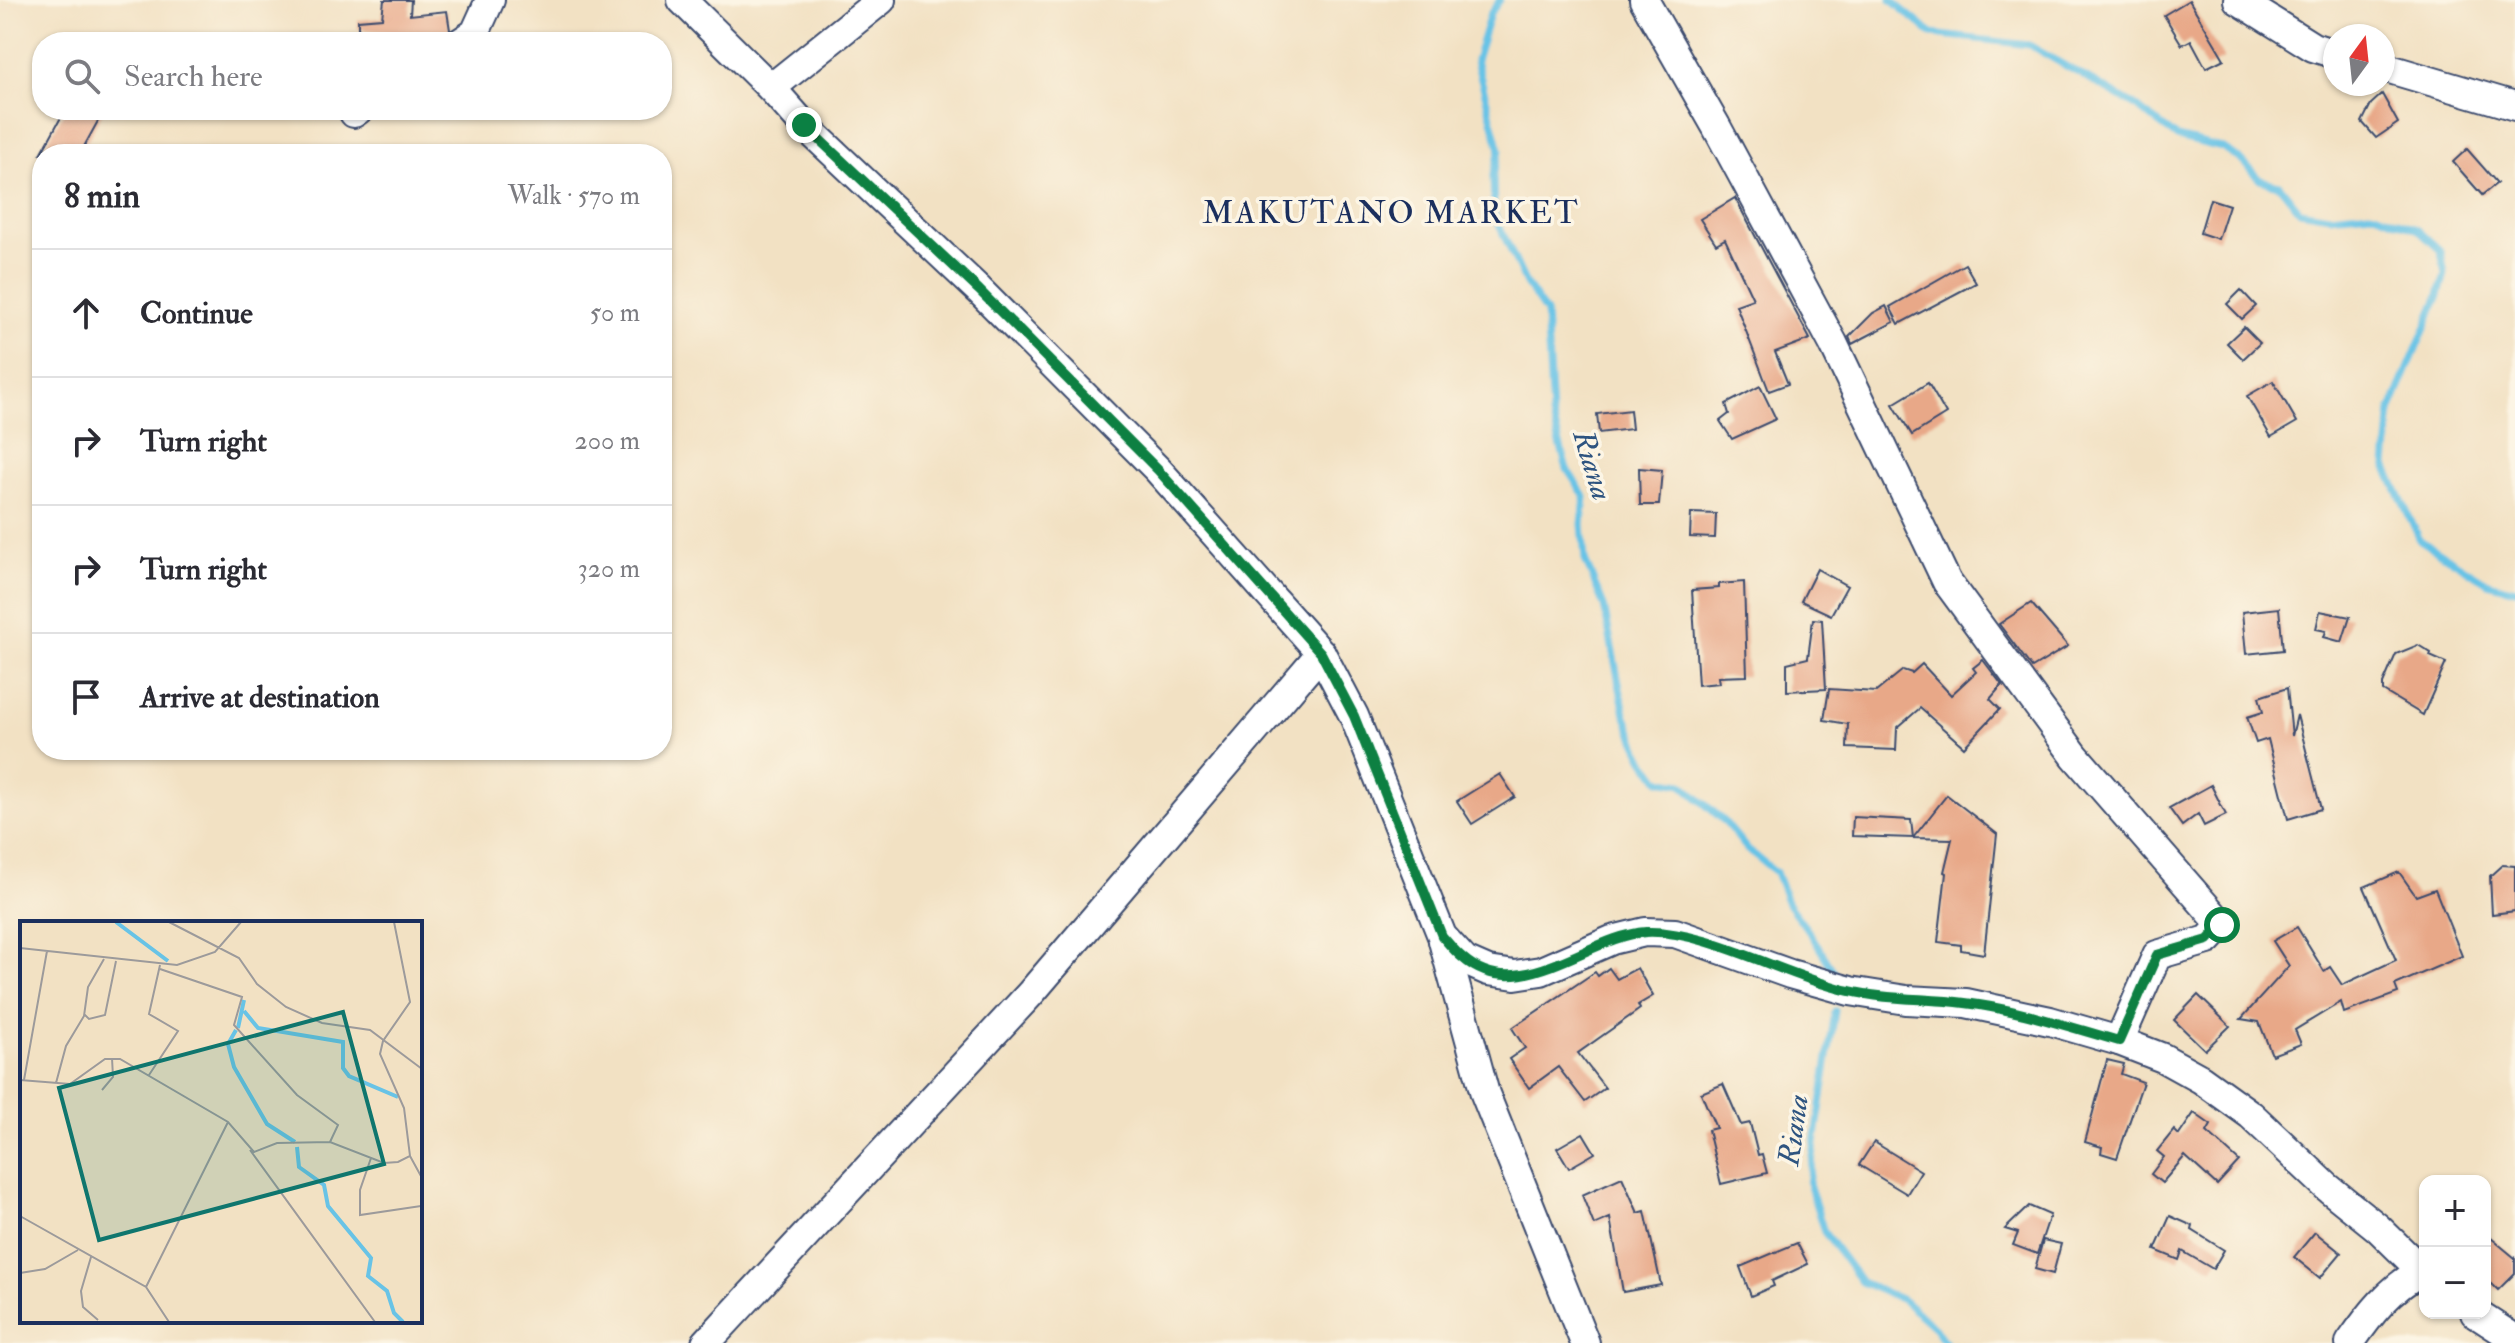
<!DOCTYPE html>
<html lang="en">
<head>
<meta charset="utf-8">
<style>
  body { margin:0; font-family:"IM FELL Double Pica",serif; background:#f7f7f7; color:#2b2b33 }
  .controls { position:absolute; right:24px; bottom:24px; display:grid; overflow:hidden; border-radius:16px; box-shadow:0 2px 6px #0004 }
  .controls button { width:72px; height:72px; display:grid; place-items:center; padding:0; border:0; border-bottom:2px solid #e1e1e2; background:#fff; color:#2b2b33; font:40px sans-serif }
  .compass { position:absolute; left:2323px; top:24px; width:72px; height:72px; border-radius:50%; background:#fff; box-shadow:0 2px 6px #0004; rotate:15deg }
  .stop { position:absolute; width:24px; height:24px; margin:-18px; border:6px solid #0b8043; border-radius:50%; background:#fff }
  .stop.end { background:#0b8043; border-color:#fff; box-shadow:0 2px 8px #0008 }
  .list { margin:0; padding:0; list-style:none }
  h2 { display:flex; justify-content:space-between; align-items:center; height:104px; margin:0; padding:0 32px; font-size:34px }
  h2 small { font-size:26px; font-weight:400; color:#7c7c81 }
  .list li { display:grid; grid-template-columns:52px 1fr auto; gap:24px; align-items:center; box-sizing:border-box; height:128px; padding:0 32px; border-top:2px solid #e1e1e2 }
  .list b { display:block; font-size:30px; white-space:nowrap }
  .list em { font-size:26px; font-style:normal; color:#7c7c81 }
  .icon { flex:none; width:44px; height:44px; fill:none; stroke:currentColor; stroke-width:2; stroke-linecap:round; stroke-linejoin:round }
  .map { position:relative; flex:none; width:2515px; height:1343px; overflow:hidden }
  .search { position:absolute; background:#fff; box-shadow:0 2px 6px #0004; left:32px; top:32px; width:640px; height:88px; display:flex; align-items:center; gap:20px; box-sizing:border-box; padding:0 28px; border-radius:32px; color:#7c7c81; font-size:30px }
  .panel { position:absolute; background:#fff; box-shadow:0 2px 6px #0004; left:32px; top:144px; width:640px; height:616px; border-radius:32px }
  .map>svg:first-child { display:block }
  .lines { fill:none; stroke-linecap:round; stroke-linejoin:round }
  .stream { stroke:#68c3e6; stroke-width:7 }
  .building { fill:#e8a888 }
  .minor-casing { stroke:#3b4a6d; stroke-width:32 }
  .minor { stroke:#fff; stroke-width:28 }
  .route { stroke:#0b8043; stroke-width:10 }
  .labels { text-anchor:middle; stroke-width:7; stroke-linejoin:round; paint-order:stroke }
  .water-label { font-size:30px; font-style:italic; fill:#2e5480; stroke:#fcf5e5 }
  .quarter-label { font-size:32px; letter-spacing:2px; fill:#1b2f5e; stroke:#fcf5e5 }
  .inset-river { fill:none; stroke:#68c3e6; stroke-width:4 }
  .inset-road { fill:none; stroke:#9c9a9b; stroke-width:2 }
  .view { fill:#0f766e; fill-opacity:0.15; stroke:#0f766e; stroke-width:4 }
  .inset-edge { fill:none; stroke:#1b2f5e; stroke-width:4 }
</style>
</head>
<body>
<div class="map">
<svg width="2515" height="1343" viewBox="0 0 2515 1343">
  <rect width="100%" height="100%" fill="#fcf5e5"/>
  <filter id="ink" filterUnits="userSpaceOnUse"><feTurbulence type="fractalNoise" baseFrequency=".0125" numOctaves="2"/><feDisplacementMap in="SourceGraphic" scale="16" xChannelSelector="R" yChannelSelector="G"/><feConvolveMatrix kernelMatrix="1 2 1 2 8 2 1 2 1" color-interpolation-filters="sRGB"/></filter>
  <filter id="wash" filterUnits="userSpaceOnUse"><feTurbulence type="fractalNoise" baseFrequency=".006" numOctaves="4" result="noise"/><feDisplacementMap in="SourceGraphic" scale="32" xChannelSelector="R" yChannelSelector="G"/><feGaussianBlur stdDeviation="1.8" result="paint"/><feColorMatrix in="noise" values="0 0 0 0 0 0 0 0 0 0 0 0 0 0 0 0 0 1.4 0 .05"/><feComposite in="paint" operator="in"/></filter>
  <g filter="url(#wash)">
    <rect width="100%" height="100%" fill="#f2e1c3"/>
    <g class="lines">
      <g class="stream">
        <path d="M 1500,0 L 1490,14 L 1476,60 L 1500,150 L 1493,175 L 1494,214 L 1526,284 L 1546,313 L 1552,415 L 1567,469 L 1585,497 L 1582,524 L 1585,560 L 1604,606 L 1625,714 L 1641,755 L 1659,780 L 1682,784 L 1724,821 L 1747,849 L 1776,872 L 1788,904 L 1812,936 L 1834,972"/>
        <path d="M 1891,0 L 1932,34 L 2029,45 L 2134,105 L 2177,137 L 2222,148 L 2241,160 L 2260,180 L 2279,185 L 2300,211 L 2329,216 L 2372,212 L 2417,229 L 2441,251 L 2445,274 L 2439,295 L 2391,409 L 2386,466 L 2420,540 L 2488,583 L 2515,590"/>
        <path d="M 1835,1011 L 1809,1183 L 1824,1232 L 1861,1282 L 1903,1300 L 1935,1328 L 1945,1343"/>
      </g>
    </g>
    <g id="blocks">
      <g class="building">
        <path d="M 384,0 L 411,0 L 410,15 L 447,11 L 450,30 L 447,33 L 426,35 L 358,29 L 358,20 L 382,18 Z"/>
        <path d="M 2189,0 L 2224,59 L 2206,68 L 2191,40 L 2182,45 L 2164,15 Z"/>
        <path d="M 2382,94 L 2398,123 L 2376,138 L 2362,122 L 2371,104 Z"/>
        <path d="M 65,110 L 104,110 L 80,154 L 41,154 Z"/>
        <path d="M 2467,149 L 2497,183 L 2482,195 L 2453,162 Z"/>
        <path d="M 1735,198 L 1810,339 L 1775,352 L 1788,384 L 1769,391 L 1736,305 L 1753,299 L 1725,239 L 1716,244 L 1700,219 Z"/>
        <path d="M 2210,199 L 2229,205 L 2218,239 L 2200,233 Z"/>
        <path d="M 1965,264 L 1976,283 L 1899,324 L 1890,307 Z"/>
        <path d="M 2241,290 L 2256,306 L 2242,319 L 2227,304 Z"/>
        <path d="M 1886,306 L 1894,322 L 1852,344 L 1849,337 L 1873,313 Z"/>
        <path d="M 2244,327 L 2260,343 L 2243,359 L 2227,343 Z"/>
        <path d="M 2273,381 L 2297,422 L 2271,437 L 2247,396 Z"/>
        <path d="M 1928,383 L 1946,414 L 1912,435 L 1893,404 Z"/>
        <path d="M 1760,386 L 1776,419 L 1732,439 L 1720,421 L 1729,414 L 1726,404 Z"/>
        <path d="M 1630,410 L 1632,429 L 1599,433 L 1597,414 Z"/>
        <path d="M 1639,468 L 1662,470 L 1659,505 L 1640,505 Z"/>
        <path d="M 1691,513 L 1716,514 L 1715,538 L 1690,537 Z"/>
        <path d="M 1817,569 L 1847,586 L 1831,615 L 1801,601 Z"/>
        <path d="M 1744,582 L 1747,676 L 1718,677 L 1719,683 L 1698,685 L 1692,590 L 1719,588 L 1719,584 Z"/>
        <path d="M 2031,603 L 2068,646 L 2032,668 L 1999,624 Z"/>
        <path d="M 2279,608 L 2283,650 L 2246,654 L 2242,612 Z"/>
        <path d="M 2320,611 L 2350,617 L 2342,642 L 2324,637 L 2326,631 L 2316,629 Z"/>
        <path d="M 1813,619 L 1822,620 L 1826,689 L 1787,691 L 1787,663 L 1808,658 Z"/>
        <path d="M 2418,645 L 2431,653 L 2430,656 L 2446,663 L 2423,715 L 2383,691 L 2383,684 L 2396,654 Z"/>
        <path d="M 1983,660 L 2002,685 L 1990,699 L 2000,709 L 1964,747 L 1920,708 L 1897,728 L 1896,750 L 1847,748 L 1848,724 L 1824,720 L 1829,689 L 1876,692 L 1903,670 L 1912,673 L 1922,664 L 1951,695 L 1976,672 L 1973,668 Z"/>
        <path d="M 2287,688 L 2292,736 L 2297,715 L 2321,809 L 2288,819 L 2268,739 L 2256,743 L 2247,717 L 2263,712 L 2259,697 Z"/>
        <path d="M 1500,774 L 1515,797 L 1472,824 L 1457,801 Z"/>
        <path d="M 2211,785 L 2226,815 L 2204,826 L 2198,814 L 2182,826 L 2169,808 Z"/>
        <path d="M 1947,795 L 1997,834 L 1984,954 L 1961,950 L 1961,945 L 1938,942 L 1946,873 L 1944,872 L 1952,839 L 1913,838 Z"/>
        <path d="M 1853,817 L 1911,820 L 1913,838 L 1852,836 Z"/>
        <path d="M 2502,865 L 2515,866 L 2515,911 L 2492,914 L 2490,876 Z"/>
        <path d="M 2399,872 L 2416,896 L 2435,889 L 2462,956 L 2395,985 L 2398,993 L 2344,1013 L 2341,1002 L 2295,1030 L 2301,1044 L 2272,1055 L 2259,1022 L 2241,1019 L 2289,966 L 2273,941 L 2297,927 L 2324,971 L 2330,967 L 2342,985 L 2396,960 L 2364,887 Z"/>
        <path d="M 1609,968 L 1617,979 L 1637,968 L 1653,996 L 1638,1005 L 1640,1009 L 1578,1053 L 1605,1088 L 1585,1102 L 1558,1067 L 1529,1088 L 1509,1059 L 1525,1048 L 1512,1028 L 1595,972 L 1598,976 Z"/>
        <path d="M 2198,995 L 2230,1026 L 2205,1050 L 2174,1020 Z"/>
        <path d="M 2107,1060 L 2124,1064 L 2121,1074 L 2143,1082 L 2117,1158 L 2101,1153 L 2102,1147 L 2085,1142 Z"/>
        <path d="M 1723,1084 L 1741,1125 L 1750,1123 L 1758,1155 L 1762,1154 L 1767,1173 L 1721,1184 L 1708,1130 L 1716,1128 L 1701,1093 Z"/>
        <path d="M 2194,1113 L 2211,1125 L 2207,1132 L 2239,1161 L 2217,1185 L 2185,1156 L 2162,1183 L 2151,1174 L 2164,1157 L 2157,1151 L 2174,1130 L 2179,1135 Z"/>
        <path d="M 1583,1133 L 1595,1153 L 1569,1168 L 1557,1148 Z"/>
        <path d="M 1874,1142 L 1921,1171 L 1907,1194 L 1859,1165 Z"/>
        <path d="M 1622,1177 L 1638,1213 L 1645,1211 L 1661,1285 L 1623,1292 L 1610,1218 L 1594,1225 L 1582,1195 Z"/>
        <path d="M 2029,1206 L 2050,1215 L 2037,1254 L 2013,1245 L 2018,1233 L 2005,1229 Z"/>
        <path d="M 2170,1216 L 2193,1226 L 2192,1230 L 2224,1250 L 2213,1269 L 2182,1251 L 2179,1260 L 2155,1250 Z"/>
        <path d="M 2315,1232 L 2341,1253 L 2320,1278 L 2294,1257 Z"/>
        <path d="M 2485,1233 L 2515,1258 L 2515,1273 L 2498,1290 L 2485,1277 Z"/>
        <path d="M 2043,1240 L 2061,1244 L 2053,1274 L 2035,1269 Z"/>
        <path d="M 1797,1243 L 1808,1264 L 1772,1281 L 1774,1286 L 1751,1296 L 1740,1267 Z"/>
      </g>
    </g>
  </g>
  <g filter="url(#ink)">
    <use href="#blocks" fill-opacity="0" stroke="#3b4a6d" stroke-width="2"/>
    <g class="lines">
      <g class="minor-casing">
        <g id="minor">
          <path d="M 682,0 L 771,88 L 804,125 L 979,290 L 1158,470 L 1321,653 L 1354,716 L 1442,936 L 1465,961 L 1488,971 L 1515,975 L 1541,971 L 1612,940 L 1645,932 L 1675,933 L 1790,974 L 1850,991 L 1906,1000 L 1966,1003 L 2050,1021 L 2119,1041 L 2163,1058 L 2201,1079 L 2251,1115 L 2327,1187 L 2378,1228 L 2425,1274"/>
          <path d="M 1644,0 L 1716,126 L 1833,343 L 1947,582 L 2075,756 L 2222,925 L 2208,940 L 2157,955 L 2119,1041"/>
          <path d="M 2238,0 L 2313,47 L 2335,54"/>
          <path d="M 461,42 L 475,33 L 490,0"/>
          <path d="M 2383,67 L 2515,106"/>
          <path d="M 771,88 L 881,0"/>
          <path d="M 354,113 L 358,110"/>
          <path d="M 1443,941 L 1485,1094 L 1585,1343"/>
          <path d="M 2475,1313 L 2515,1339"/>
          <path d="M 706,1343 L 1030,994 L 1321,653"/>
          <path d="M 2350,1343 C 2370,1314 2390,1288 2422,1271"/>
        </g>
      </g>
      <use href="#minor" class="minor"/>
    </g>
  </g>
  <g class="lines" filter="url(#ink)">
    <path class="route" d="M 804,125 L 979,290 L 1158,470 L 1321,653 L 1354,716 L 1442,936 C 1449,944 1455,952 1463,958 C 1519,1007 1588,936 1646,932 C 1705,929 1789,978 1850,991 C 1888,1000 1927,998 1965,1003 C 2017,1009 2069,1027 2119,1041 L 2157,955 L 2208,940 L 2222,925"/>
  </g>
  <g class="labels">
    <g class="water-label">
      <text transform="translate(1593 465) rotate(73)" y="10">Riana</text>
      <text transform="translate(1793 1130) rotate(-82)" y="10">Riana</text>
    </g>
    <g class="quarter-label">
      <text x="1391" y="223">MAKUTANO MARKET</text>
    </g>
  </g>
  <g transform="translate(20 921)">
    <rect width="402" height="402" fill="#f2e1c3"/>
    <path class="inset-river" d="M 96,1 L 148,40M 224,90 L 238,107 L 323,121 L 323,147 L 329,155 L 378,176M 218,107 L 224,79M 216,109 L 208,123 L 214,146 L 247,203 L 275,221M 277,226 L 279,246 L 304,264 L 308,285 L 351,337 L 348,355 L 367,370 L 374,392 L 383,401"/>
    <path class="inset-road" d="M 149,1 L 219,37 L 237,63 L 266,86 L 302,102 L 350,109 L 402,148M 0,27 L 157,44 L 195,31 L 221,1M 140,48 L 222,76 L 214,104 L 277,174 L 318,204 L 310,221M 64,93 L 69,98 L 85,94 L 96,40M 129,154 L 158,110 L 129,93 L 140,44M 0,159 L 50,163 L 85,138 L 100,138 L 208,201 L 234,231 L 257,222 L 310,221 L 364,242 L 378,241 L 390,235 L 384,187 L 360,133 L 363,120 L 390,81 L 374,1M 4,159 L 27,30M 36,162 L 46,125 L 64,95 L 68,66 L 84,38M 82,169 L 93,156 L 92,137M 230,229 L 355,401M 390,235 L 402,257M 351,237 L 340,269 L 340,294 L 401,285M 0,295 L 126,366 L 149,401M 71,336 L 61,370 L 63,386 L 78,399M 0,352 L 25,348 L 58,329M 126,366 L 208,201"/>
    <path class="view" d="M 323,91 L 364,243 L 79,319 L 39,167 Z"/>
    <rect width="402" height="402" class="inset-edge"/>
  </g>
</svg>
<div class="controls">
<button>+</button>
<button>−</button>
</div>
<svg class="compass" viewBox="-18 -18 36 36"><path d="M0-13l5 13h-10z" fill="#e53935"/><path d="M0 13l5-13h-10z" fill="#7c7c81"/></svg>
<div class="stop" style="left:2222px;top:925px"></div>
<div class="stop end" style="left:804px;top:125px"></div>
<div class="search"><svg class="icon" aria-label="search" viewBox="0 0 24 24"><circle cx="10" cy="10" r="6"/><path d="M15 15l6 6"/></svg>Search here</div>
<section class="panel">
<h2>8 min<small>Walk · 570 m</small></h2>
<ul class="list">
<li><svg class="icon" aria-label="ahead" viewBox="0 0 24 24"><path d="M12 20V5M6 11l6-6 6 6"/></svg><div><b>Continue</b></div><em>50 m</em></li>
<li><svg class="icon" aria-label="right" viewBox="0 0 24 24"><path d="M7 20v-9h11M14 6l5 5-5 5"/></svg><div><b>Turn right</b></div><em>200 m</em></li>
<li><svg class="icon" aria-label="right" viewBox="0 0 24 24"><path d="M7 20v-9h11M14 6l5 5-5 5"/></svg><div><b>Turn right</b></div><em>320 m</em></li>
<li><svg class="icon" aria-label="arrive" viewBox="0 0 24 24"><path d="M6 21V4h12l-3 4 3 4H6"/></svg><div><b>Arrive at destination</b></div></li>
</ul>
</section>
</div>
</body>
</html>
